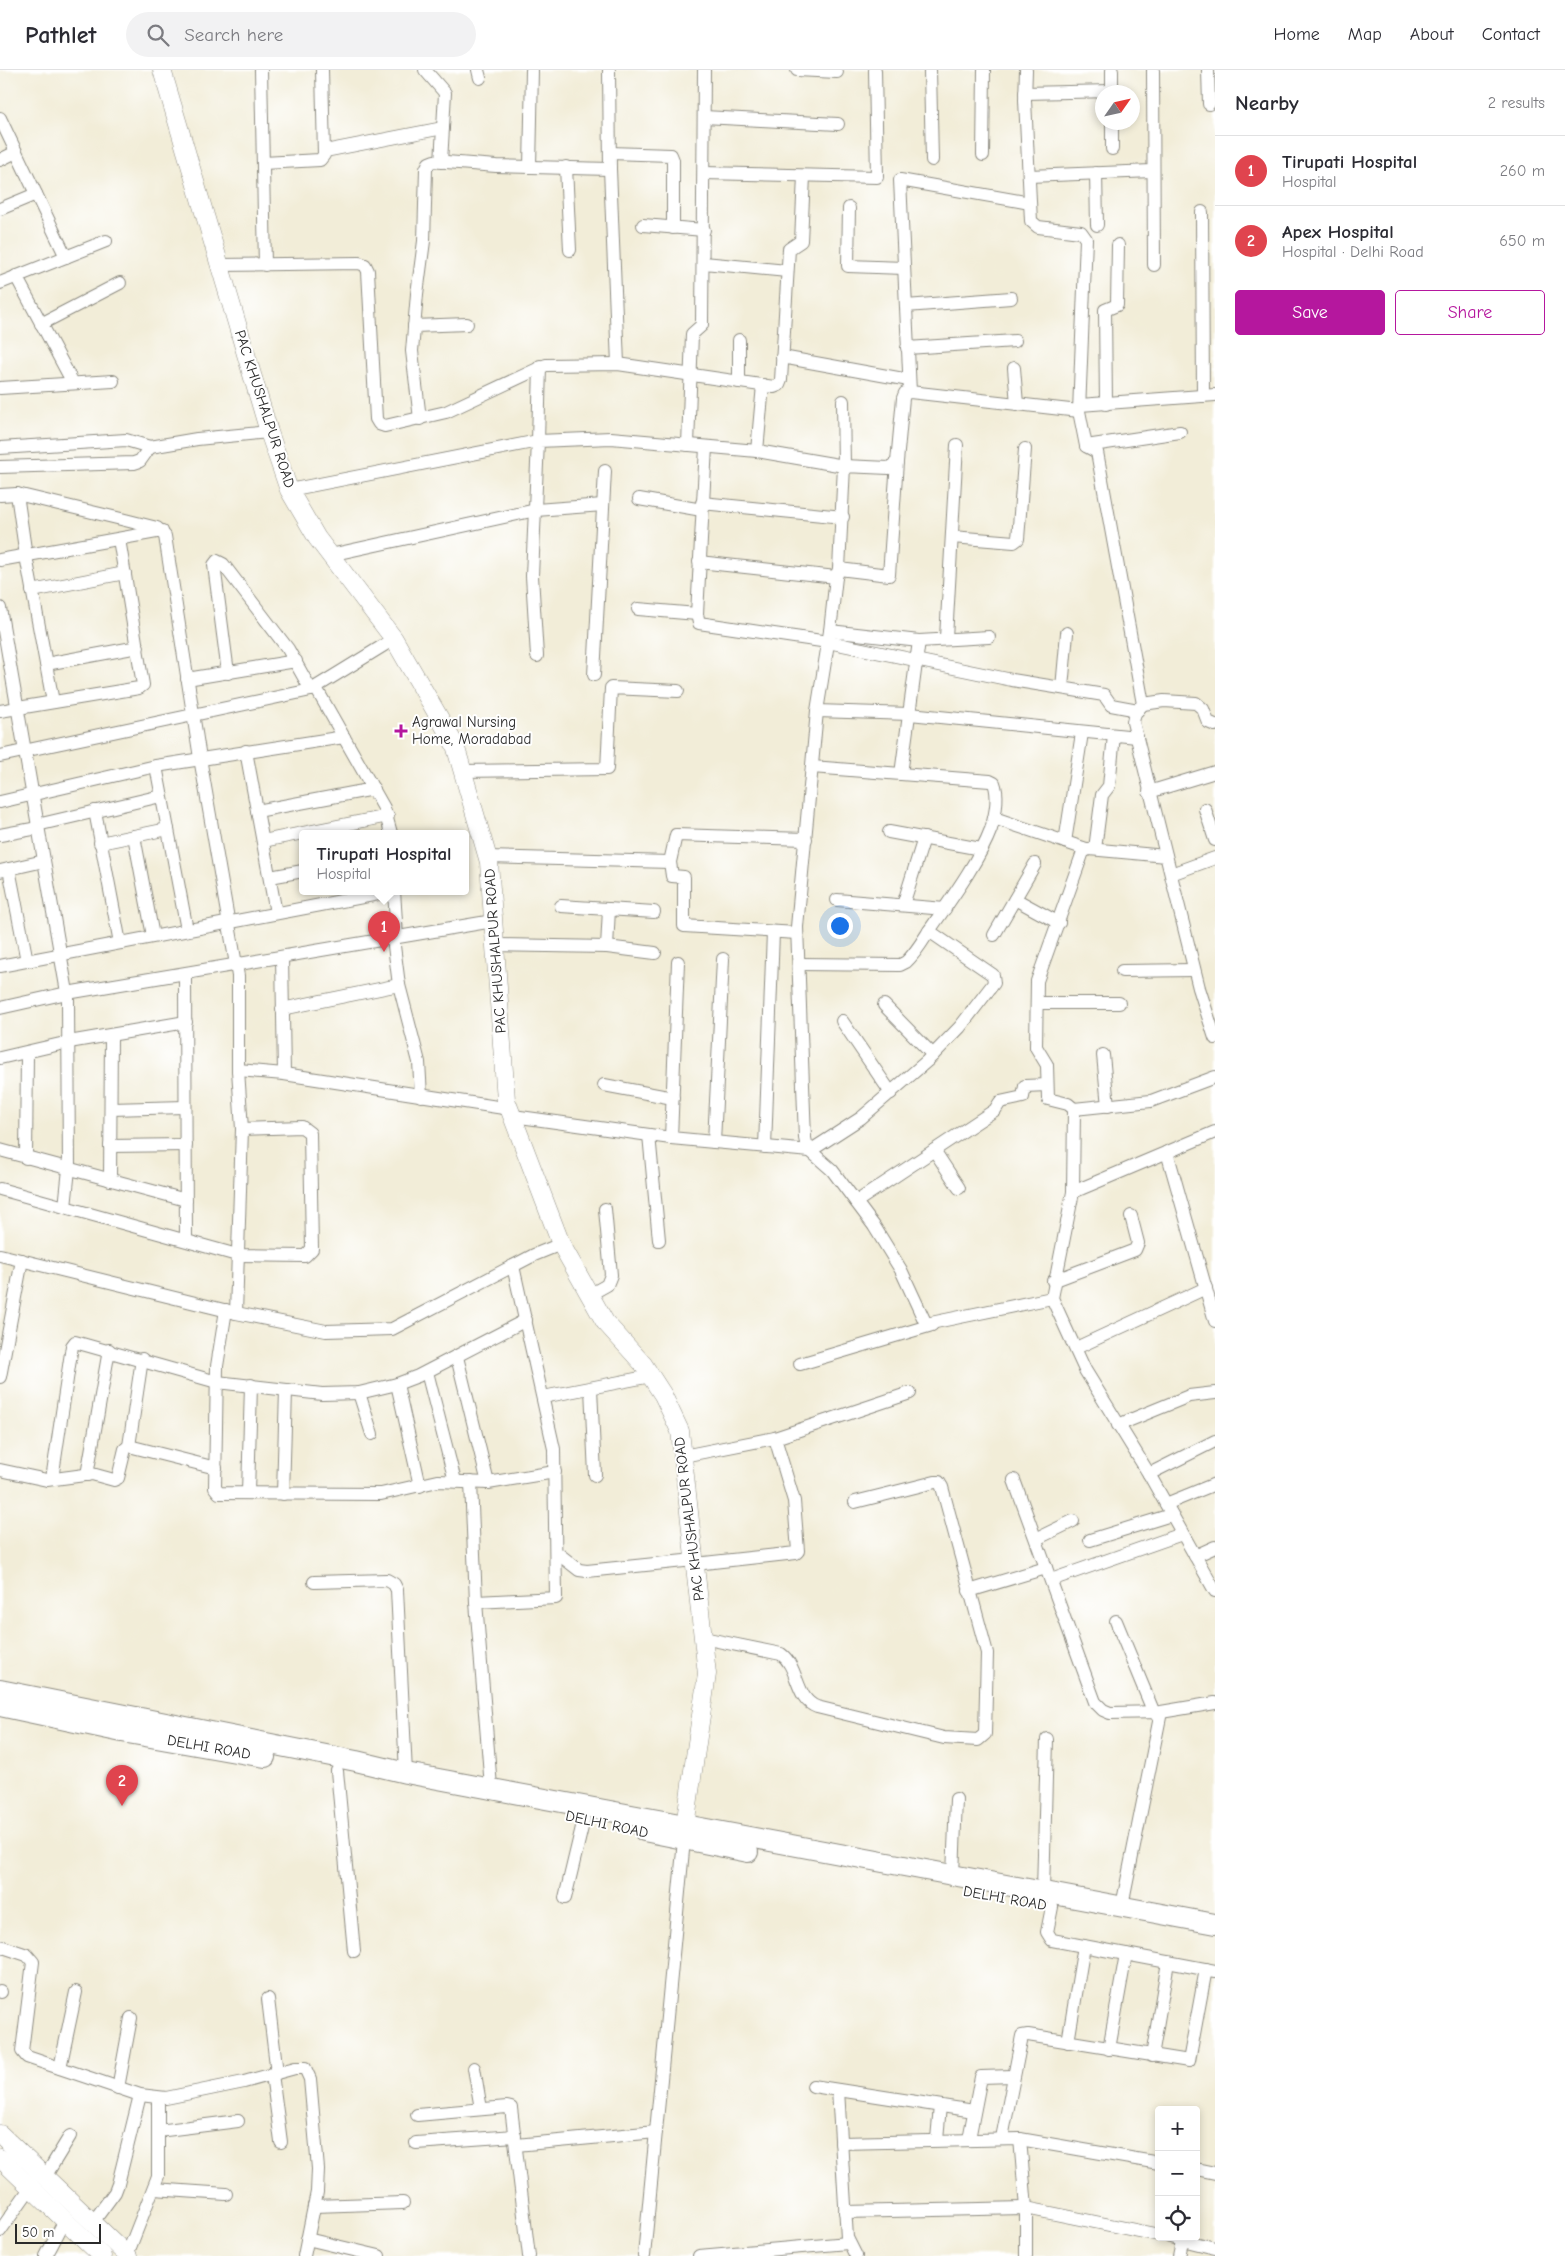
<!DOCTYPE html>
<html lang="en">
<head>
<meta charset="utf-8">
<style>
  body { margin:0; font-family:"Comic Neue",sans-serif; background:#f2f2f3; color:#2b2b33 }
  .controls { position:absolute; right:15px; bottom:15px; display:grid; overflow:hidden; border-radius:5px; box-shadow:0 2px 8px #0003 }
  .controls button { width:45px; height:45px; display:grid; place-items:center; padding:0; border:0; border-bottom:1px solid #e1e1e2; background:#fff; color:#2b2b33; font:25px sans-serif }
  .compass { position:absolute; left:1095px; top:15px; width:45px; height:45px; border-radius:50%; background:#fff; box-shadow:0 2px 8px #0003; rotate:56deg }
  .scale { position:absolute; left:15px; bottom:12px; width:86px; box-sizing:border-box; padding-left:5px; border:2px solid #2b2b2b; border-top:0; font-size:14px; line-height:18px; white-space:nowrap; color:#2b2b2b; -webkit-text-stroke:4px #fff; paint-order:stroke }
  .you { position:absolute; left:839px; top:855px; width:18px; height:18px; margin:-12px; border:4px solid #fff; border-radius:50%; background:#1a73e8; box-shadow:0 0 0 8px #1a73e833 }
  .badge { display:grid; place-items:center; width:32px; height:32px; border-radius:50%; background:#b5179e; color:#fff; font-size:16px; font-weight:700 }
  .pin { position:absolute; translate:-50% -41px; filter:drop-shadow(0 1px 2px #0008) }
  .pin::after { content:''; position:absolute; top:26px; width:18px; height:15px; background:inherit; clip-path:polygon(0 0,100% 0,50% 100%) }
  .popup { position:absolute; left:299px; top:760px; width:170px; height:65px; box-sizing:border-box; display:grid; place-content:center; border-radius:5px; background:#fff; filter:drop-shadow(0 1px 4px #0005); font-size:16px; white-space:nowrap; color:#7c7c81 }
  .popup b { font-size:19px; color:#2b2b33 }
  .popup::after { content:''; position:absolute; left:50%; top:100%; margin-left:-10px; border:10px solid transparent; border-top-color:#fff }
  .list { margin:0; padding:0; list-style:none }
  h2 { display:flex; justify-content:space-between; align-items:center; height:65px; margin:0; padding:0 20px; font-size:21px }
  h2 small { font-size:16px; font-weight:400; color:#7c7c81 }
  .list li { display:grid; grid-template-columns:32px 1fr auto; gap:15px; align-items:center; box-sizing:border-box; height:70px; padding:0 20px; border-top:1px solid #e1e1e2 }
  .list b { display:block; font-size:19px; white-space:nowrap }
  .list p { margin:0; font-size:16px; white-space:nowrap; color:#7c7c81 }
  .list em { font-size:16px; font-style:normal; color:#7c7c81 }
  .actions { display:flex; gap:10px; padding:15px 20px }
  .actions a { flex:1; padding:11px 0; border:1px solid #b5179e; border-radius:5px; text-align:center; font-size:18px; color:#b5179e }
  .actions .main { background:#b5179e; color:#fff }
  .icon { flex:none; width:28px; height:28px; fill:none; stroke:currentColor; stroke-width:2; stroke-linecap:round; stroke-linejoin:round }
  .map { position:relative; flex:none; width:1215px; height:2186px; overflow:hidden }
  header { display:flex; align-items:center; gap:30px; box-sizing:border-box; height:70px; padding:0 25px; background:#fff; border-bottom:1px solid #e1e1e2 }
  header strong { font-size:24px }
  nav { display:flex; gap:28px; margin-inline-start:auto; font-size:18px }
  .search { width:350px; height:45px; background:#f2f2f3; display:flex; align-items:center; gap:12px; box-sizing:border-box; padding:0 18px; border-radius:28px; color:#7c7c81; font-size:19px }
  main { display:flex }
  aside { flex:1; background:#fff }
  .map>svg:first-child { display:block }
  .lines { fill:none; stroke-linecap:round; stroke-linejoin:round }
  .street-casing { stroke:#8e8c82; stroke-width:14 }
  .secondary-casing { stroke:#8e8c82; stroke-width:19 }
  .primary-casing { stroke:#8e8c82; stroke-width:22 }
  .street { stroke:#fff; stroke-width:12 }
  .secondary { stroke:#fff; stroke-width:18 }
  .primary { stroke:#fff; stroke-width:20 }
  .poi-dot { fill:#b5179e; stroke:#fff; stroke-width:2 }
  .labels { text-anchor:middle; stroke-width:4; stroke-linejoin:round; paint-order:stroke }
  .street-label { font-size:15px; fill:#2b2b2b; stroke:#fff }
  .poi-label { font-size:15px; fill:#2b2b2b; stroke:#fff; text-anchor:start }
</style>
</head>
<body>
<header>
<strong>Pathlet</strong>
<div class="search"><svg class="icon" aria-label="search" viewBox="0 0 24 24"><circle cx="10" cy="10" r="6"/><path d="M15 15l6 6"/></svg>Search here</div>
<nav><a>Home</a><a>Map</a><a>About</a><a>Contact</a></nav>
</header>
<main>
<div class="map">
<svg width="1215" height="2186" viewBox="0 0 1215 2186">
  <rect width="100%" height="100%" fill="#fff"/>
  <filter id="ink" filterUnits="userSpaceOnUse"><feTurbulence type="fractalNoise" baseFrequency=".02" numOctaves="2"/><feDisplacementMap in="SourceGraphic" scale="10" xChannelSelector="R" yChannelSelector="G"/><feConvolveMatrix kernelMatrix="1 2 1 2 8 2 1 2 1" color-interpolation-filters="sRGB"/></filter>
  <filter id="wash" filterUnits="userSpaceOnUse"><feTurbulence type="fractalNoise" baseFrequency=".0096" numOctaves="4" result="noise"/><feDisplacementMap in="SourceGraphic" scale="20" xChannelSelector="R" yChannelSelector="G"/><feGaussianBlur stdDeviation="1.12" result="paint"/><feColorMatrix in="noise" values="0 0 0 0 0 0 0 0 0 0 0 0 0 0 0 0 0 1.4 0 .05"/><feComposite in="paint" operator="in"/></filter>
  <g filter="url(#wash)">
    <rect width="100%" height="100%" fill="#f2edd8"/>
  </g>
  <g filter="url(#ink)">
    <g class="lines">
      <g class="street-casing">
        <g id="street">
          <path d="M 261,0 L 265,195"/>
          <path d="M 425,0 L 445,23 L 441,92"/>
          <path d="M 478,0 L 480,8"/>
          <path d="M 609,0 L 610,99 L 618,294"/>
          <path d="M 797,0 L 837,2"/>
          <path d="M 930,0 L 932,90"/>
          <path d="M 1026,0 L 1025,30 L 1031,151 L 1038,157 L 1081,162 L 1086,169 L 1079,341 L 1086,376 L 1097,382 L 1143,634 L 1135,643 L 1133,652 L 1199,918 L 1215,968"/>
          <path d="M 1153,0 L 1154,195"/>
          <path d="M 1208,0 L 1209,34"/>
          <path d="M 1112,22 L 1112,0"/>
          <path d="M 1025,23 L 1112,21"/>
          <path d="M 704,47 L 838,54"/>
          <path d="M 0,48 L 66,187"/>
          <path d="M 1112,79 L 1112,52"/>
          <path d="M 325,81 L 443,58"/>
          <path d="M 610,83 L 671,85 L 673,90 L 673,158"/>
          <path d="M 983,85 L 984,0"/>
          <path d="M 0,90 L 16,82"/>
          <path d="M 263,93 L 320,90 L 324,85 L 322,0"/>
          <path d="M 530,97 L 532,0"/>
          <path d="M 566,97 L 570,180"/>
          <path d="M 704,103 L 877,107 L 875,0"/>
          <path d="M 1096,103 L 1097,155"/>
          <path d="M 1029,106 L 1152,101"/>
          <path d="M 849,138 L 848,196 L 904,198"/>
          <path d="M 0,139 L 36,124"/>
          <path d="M 1202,142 L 1203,326"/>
          <path d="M 643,155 L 704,160"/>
          <path d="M 704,193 L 787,201"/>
          <path d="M 220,195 L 359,193 L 365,195 L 368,201 L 376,349 L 379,354 L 385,356 L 446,342 L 546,295 L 618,294 L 774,317 L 779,315 L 781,310 L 789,179 L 801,171 L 804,106"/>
          <path d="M 16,206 L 73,313"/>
          <path d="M 0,213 L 106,171"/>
          <path d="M 906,236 L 1011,228"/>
          <path d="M 41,254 L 120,213"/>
          <path d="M 414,256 L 467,254"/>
          <path d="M 739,270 L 739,312"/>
          <path d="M 907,278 L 1015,271"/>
          <path d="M 782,287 L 909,310"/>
          <path d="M 1014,298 L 1017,334"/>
          <path d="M 0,318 L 113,311"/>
          <path d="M 910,322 L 900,110 L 1030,133"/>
          <path d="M 1106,334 L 1105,240 L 1117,235 L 1118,175"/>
          <path d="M 1080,335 L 1215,325"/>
          <path d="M 420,349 L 412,281 L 417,224 L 424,171 L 426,99 L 429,93 L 434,91 L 496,96 L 610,99"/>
          <path d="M 688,375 L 692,264 L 702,255 L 704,0"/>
          <path d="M 1086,376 L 1180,362"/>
          <path d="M 706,377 L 697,544 L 699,553 L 828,572 L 1012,610 L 1104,625 L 1111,635 L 1138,640"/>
          <path d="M 0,378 L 126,370 L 150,377 L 197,369 L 269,362"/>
          <path d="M 757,381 L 763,315"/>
          <path d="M 0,397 L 134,393 L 140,391 L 150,377"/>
          <path d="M 289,420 L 538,371 L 540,296"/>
          <path d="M 17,424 L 26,486 L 53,632"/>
          <path d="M 0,425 L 17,424 L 117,448 L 157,458 L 165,466 L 200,688 L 238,906 L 238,1000 L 242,1059 L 236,1243"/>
          <path d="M 639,429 L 702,440"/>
          <path d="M 702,433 L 843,447"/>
          <path d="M 952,467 L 1014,472 L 1018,469 L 1025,379"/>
          <path d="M 330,485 L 536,440 L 603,435"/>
          <path d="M 0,490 L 162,461"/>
          <path d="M 699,492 L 836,507"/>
          <path d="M 839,499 L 889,505 L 897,392"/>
          <path d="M 32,521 L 125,503"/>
          <path d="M 0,538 L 68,928 L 69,1099 L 65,1137"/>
          <path d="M 638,539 L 697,544"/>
          <path d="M 830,561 L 919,571 L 989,567"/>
          <path d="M 946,568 L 957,375"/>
          <path d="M 537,586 L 532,506 L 538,371 L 611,368 L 757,381 L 844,396 L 843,331"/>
          <path d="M 46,594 L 138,577"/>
          <path d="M 228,603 L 214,495 L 217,491 L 223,494 L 288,579 L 311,620"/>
          <path d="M 594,605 L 605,401"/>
          <path d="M 187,609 L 296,591"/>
          <path d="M 316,618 L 384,738 L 391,763"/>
          <path d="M 1062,618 L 1067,563"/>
          <path d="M 1143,634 L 1164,631 L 1196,633 L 1203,639 L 1208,652 L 1215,655"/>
          <path d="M 0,641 L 139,618 L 143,615 L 119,469"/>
          <path d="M 817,641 L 910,644 L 1137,667"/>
          <path d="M 246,681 L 276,843"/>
          <path d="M 0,686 L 311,620 L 394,569"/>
          <path d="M 156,696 L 187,860"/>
          <path d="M 462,701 L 607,699 L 611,618 L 678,621"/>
          <path d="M 901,704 L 919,571"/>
          <path d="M 1149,722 L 1215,702"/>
          <path d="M 0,732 L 156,696 L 344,667"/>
          <path d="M 1205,739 L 1215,770"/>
          <path d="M 95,741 L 120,873"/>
          <path d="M 257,741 L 374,719"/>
          <path d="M 994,748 L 1086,779"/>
          <path d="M 37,755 L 161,726"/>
          <path d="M 889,762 L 981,779"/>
          <path d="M 0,765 L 38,758"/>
          <path d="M 134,766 L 153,866"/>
          <path d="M 263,771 L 388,746"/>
          <path d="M 1065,772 L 1082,663"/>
          <path d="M 100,773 L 168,759"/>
          <path d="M 1095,779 L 1102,725 L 1109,716 L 1114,665"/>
          <path d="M 1166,786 L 1089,779 L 1083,782 L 1037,911 L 1036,977 L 1047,995 L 1048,1029 L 1068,1034 L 1074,1039 L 1073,1122 L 1052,1228 L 1085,1300 L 1149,1404 L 1215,1521"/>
          <path d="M 487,787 L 670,792"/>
          <path d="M 9,799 L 27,891"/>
          <path d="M 0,801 L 44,791"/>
          <path d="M 1171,804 L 1215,788"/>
          <path d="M 270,807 L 303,801"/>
          <path d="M 394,821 L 397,867"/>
          <path d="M 1015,829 L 1059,853"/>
          <path d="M 837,830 L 945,839"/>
          <path d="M 903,835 L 924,768"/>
          <path d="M 561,836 L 654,842"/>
          <path d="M 797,863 L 684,856 L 684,807 L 672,806 L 670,792 L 676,765 L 806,769"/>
          <path d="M 994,865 L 1035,794"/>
          <path d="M 393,868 L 399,915 L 419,992 L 421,1026"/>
          <path d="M 495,875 L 607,877 L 655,883"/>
          <path d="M 607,877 L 609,839"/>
          <path d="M 282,887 L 284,1004"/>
          <path d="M 799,894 L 900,895 L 906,892 C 915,884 922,872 929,861 C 949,832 979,791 991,759 C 995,746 999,726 994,713 L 990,711 L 812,697"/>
          <path d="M 0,896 L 394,821"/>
          <path d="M 1122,901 L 1194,900"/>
          <path d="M 185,905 L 186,1170"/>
          <path d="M 1037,933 L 1119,933"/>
          <path d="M 884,935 L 933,985"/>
          <path d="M 0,938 L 67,923 L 493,851"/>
          <path d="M 282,939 L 399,915"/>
          <path d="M 842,951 L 891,1023"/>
          <path d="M 1103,985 L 1108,1036"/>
          <path d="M 0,988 L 69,972 L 186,952"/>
          <path d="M 238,1000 L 284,1004 L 510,1039"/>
          <path d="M 604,1015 L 673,1028"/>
          <path d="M 111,1039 L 185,1037"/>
          <path d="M 1074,1039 L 1151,1031 L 1215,1007"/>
          <path d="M 513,1046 L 671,1068 L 810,1081 L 861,1048 L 927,991 L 960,957 L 994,913 L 993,905 L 929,861"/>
          <path d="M 649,1065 L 659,1170"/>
          <path d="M 671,1068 L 678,892"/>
          <path d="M 714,1072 L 723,889"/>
          <path d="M 110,1076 L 186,1075"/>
          <path d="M 765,1077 L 773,862"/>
          <path d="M 0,1080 L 186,1130"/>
          <path d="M 934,1080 L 959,1118"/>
          <path d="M 1167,1082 L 1215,1251"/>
          <path d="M 26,1088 L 27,983"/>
          <path d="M 110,1110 L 111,965"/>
          <path d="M 0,1119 L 237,1185 L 305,1186 L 312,1179 L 310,1063 L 302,1057 L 242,1059"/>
          <path d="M 1073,1122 L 1215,1062"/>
          <path d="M 856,1132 L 995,1040 L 1000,1032 L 1023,1027 L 1025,1016 L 1047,1015"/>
          <path d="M 0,1185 L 236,1243 L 326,1261 L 392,1259 L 534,1185 L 561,1174"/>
          <path d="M 1053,1211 L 1135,1180 L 1138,1173 L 1131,1146"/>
          <path d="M 589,1225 L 607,1215 L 611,1205 L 605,1139"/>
          <path d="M 1052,1228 L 926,1254 L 901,1200 L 874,1156 L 832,1100 L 807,1078 L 805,1068 L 797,857 L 817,641 L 830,561 L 836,507 L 839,499 L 844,396 L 889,398 L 897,392 L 903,328 L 905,323 L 910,322 L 1079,341"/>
          <path d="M 226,1240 L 217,1296 L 215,1418 L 219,1423 L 381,1424 L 438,1411 L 488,1413 L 555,1402"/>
          <path d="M 1076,1278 L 1206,1218"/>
          <path d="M 457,1287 L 488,1413"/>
          <path d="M 800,1294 L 932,1255"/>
          <path d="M 427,1302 L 455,1411"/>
          <path d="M 0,1307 L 22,1190"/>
          <path d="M 397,1314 L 420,1416"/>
          <path d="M 591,1318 L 595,1405"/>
          <path d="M 359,1323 L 372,1364"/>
          <path d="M 543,1327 L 651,1306"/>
          <path d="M 1118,1355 L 1189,1326 L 1215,1323"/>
          <path d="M 129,1376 L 142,1289"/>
          <path d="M 683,1386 L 775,1368 L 910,1323"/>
          <path d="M 0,1400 L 47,1410 L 92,1404 L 114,1410 L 118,1408 L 125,1379 L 129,1376 L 216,1398"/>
          <path d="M 1149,1404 L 1215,1371"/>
          <path d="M 87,1405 L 109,1280"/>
          <path d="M 52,1409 L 72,1276 L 75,1272 L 217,1312 L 322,1324 L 359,1323 L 397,1314 L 418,1306 L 526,1250"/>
          <path d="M 1014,1410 L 1095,1632 L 1103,1640 L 1110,1643 L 1161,1642 L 1215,1633"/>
          <path d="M 471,1412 L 476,1532 L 491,1717"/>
          <path d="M 248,1423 L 251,1315"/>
          <path d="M 283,1424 L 286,1320"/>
          <path d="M 1166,1434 L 1215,1414"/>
          <path d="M 1036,1469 L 1073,1451"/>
          <path d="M 1090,1470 L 1171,1445"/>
          <path d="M 556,1482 L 579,1500 L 587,1501 L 694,1490"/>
          <path d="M 1195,1486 L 1215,1477"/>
          <path d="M 695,1494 L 796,1483 L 798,1481 L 794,1431 L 775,1368"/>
          <path d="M 1051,1510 L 1182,1464"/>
          <path d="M 314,1512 L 387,1510 L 394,1514 L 397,1520 L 406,1703"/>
          <path d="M 969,1521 L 1046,1498"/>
          <path d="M 476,1532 L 556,1528 L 554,1379 L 513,1196"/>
          <path d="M 1116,1551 L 1154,1643"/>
          <path d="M 703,1568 L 781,1584 C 799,1597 795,1629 817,1637 L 944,1668 L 978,1670 L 985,1664 L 987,1583 L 942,1417 L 939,1412 L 935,1412 L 855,1432"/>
          <path d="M 337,1701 L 354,1881"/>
          <path d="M 953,1805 L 956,1729"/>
          <path d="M 1043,1822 L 1047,1669"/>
          <path d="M 565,1828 L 584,1749"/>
          <path d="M 1122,1836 L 1161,1642"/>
          <path d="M 1052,1837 L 1047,1862 L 1052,1870 L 1215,1901"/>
          <path d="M 0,1876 L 27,1885 L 33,1892 L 22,1981 L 27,1987 L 140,2025 L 166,2028 L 244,2012 L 295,1998 L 305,1998 L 310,2009 L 318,2099 L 317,2122 L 304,2186"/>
          <path d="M 0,1921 L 1,1922"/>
          <path d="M 268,1929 L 277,2003"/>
          <path d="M 1068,1972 L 1084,1876"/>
          <path d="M 1109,1979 L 1126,1884"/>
          <path d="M 1152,1986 L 1168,1892"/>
          <path d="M 60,1998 L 76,1922"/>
          <path d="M 474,1998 L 481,2039"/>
          <path d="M 272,2004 L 281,2072"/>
          <path d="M 813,2016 L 974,2041"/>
          <path d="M 118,2018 L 131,1948"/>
          <path d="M 838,2020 L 847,2168 L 856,2186"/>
          <path d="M 417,2045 L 507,2037 L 511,2038 L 529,2186"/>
          <path d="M 158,2061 L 238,2051"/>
          <path d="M 1002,2068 L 1022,1966 L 1028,1965 L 1189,1991 L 1206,1899"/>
          <path d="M 937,2069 L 940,2036"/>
          <path d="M 969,2069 L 981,2007 L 1013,2006"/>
          <path d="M 1020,2069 L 1026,2138 L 1026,2186"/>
          <path d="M 416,2073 L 515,2066"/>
          <path d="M 841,2073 L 1020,2069 L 1159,2093"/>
          <path d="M 516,2075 L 656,2062"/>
          <path d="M 1196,2099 L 1215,2103"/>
          <path d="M 45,2107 L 70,2066"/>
          <path d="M 154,2119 L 226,2124"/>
          <path d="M 314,2136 L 403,2133"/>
          <path d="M 845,2142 L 1026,2138 L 1159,2165"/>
          <path d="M 93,2152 L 115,2122 L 118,2114 L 140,2025"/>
          <path d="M 0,2161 L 31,2117"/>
          <path d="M 1170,2167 L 1215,2178"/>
          <path d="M 307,2169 L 379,2186"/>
          <path d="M 127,2185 L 158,2106 L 158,2029"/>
          <path d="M 46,2186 L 65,2150"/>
          <path d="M 644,2186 L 684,1770"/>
          <path d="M 699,2186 L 848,2173"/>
          <path d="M 1179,2186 L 1183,2167"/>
        </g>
      </g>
      <g class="secondary-casing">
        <g id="secondary">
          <path d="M 162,0 L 269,362 L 289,420 L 317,468 L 394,569 L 455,675 L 489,792 L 506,1030 L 561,1174 L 605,1252 L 643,1294 L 663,1325 L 680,1361 L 707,1604 L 685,1756"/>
          <path d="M 0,2064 L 128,2186"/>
          <path d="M 0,2088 L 102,2186"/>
        </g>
      </g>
      <g class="primary-casing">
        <g id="primary">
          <path d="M 0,1620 L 356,1691 L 406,1703 L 1215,1854"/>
          <path d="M 0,1636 L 122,1662 L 265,1687"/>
          <path d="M 644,1761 L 748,1782"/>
        </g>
      </g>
      <use href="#street" class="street"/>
      <use href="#secondary" class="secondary"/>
      <use href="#primary" class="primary"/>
    </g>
  </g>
  <path class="poi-dot" d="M398.5 653.5h5v5h5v5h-5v5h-5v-5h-5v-5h5z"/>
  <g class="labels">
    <g class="street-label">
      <text transform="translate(265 339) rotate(72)" y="5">PAC KHUSHALPUR ROAD</text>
      <text transform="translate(495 881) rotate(-94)" y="5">PAC KHUSHALPUR ROAD</text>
      <text transform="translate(689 1449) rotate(-97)" y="5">PAC KHUSHALPUR ROAD</text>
      <text transform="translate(209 1677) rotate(10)" y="5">DELHI ROAD</text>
      <text transform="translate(607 1754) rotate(12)" y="5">DELHI ROAD</text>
      <text transform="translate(1005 1828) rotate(10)" y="5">DELHI ROAD</text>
    </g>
    <g class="poi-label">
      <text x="412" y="657">Agrawal Nursing<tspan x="412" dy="17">Home, Moradabad</tspan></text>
    </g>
  </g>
</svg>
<div class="controls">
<button>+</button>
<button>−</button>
<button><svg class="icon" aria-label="locate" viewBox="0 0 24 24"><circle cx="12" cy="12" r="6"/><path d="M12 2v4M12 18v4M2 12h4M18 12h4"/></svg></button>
</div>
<svg class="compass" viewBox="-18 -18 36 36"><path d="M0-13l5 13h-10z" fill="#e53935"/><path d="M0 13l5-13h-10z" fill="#7c7c81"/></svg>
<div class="scale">50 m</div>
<div class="you"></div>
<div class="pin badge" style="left:384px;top:882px;background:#e0444e">1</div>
<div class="popup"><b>Tirupati Hospital</b>Hospital</div>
<div class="pin badge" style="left:122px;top:1736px;background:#e0444e">2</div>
</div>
<aside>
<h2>Nearby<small>2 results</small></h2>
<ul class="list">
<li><span class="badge" style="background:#e0444e">1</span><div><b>Tirupati Hospital</b><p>Hospital</p></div><em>260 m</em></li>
<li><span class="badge" style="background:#e0444e">2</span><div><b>Apex Hospital</b><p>Hospital · Delhi Road</p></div><em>650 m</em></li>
</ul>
<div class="actions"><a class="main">Save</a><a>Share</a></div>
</aside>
</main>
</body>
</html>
